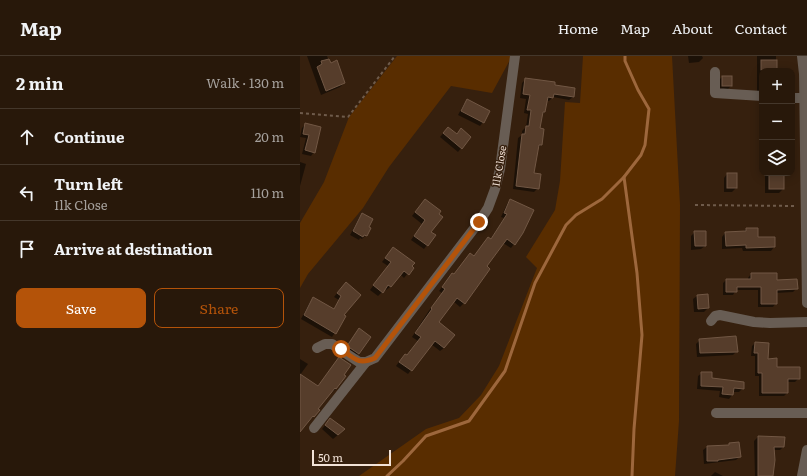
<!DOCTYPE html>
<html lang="en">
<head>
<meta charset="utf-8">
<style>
  body { margin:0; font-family:Literata,serif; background:#302113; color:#f1f3f6 }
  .controls { position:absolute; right:12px; top:12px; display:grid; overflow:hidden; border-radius:8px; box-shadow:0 2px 10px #0003 }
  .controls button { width:36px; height:36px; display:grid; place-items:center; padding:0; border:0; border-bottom:1px solid #44372b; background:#28180a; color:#f1f3f6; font:20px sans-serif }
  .scale { position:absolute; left:12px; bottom:10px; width:79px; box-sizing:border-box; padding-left:4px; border:2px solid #f2e2d7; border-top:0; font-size:11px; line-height:14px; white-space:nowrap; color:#f2e2d7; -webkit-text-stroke:3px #36200e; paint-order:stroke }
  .stop { position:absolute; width:12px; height:12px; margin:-9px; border:3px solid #b45309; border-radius:50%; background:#fff }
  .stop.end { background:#b45309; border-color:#fff; box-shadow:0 1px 4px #0008 }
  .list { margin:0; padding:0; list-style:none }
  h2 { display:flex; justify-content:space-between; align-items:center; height:52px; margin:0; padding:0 16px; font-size:17px }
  h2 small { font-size:13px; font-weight:400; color:#a5a09c }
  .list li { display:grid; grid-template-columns:26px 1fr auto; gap:12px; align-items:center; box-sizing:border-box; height:56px; padding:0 16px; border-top:1px solid #44372b }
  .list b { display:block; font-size:15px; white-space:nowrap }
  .list p { margin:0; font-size:13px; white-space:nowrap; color:#a5a09c }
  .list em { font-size:13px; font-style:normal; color:#a5a09c }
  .actions { display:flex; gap:8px; padding:12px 16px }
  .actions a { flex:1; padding:9px 0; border:1px solid #b45309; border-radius:8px; text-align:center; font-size:14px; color:#b45309 }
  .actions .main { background:#b45309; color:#fff }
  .icon { flex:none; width:22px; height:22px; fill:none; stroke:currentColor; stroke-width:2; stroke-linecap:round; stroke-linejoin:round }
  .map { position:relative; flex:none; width:507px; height:420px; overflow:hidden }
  header { display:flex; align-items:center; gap:24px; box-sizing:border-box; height:56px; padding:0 20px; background:#28180a; border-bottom:1px solid #44372b }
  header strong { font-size:19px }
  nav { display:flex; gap:22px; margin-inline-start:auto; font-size:14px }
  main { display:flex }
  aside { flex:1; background:#28180a }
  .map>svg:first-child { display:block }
  .green { fill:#592d00 }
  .shadow { fill:#0007 }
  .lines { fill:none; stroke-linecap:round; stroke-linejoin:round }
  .stream { stroke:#9d673c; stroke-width:3 }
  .building { fill:#563d2b; stroke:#715744 }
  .path { stroke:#6f5b4b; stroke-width:2; stroke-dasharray:3 3; stroke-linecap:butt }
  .minor { stroke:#685d54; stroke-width:10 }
  .route { stroke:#b45309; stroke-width:5 }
  .labels { text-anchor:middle; stroke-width:3; stroke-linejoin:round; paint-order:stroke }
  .street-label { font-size:10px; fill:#f2e2d7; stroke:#36200e }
</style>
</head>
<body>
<header>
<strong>Map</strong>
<nav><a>Home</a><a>Map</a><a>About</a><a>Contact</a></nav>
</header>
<main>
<aside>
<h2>2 min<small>Walk · 130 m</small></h2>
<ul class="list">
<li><svg class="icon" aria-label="ahead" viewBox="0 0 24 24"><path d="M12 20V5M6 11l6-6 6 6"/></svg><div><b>Continue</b></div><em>20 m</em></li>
<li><svg class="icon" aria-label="left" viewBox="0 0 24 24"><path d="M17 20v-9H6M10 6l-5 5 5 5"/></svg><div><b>Turn left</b><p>Ilk Close</p></div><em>110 m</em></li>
<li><svg class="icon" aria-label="arrive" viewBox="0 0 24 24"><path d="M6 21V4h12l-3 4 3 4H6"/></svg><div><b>Arrive at destination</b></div></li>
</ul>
<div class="actions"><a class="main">Save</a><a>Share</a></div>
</aside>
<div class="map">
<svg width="507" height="420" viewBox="0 0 507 420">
  <rect width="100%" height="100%" fill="#36200e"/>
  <g class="green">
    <path d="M 97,0 L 212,0 L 192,37 L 151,30 L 89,111 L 63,152 L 8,218 L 0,232 L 0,167 L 24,126 L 49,61 Z"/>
    <path d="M 283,0 L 372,0 L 380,149 L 379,365 L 375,420 L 59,420 L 126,373 L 159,362 L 181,339 L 199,310 L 237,212 L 226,201 L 255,154 L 260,125 L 265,46 L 280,47 Z"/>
  </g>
  <g class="shadow">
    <path d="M 7,0 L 27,0 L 30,8 L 44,27 L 40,31 L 21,39 Z"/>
    <path d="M 388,0 L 402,0 L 403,2 L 399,6 L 389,7 Z"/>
    <path d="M 457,0 L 476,0 L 476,15 L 462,15 L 462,35 L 457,35 Z"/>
    <path d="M 422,21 L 431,21 L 431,30 L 428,33 L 418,34 L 418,25 Z"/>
    <path d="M 226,23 L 254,29 L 273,41 L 269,44 L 253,41 L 249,45 L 246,45 L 244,56 L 242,59 L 239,73 L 241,89 L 237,93 L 233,118 L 238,132 L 234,136 L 213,133 L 218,82 L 222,79 L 222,75 L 226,71 L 228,58 L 224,57 L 226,43 L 220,42 L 222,27 Z"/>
    <path d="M 167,45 L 183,66 L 180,70 L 158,59 L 164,48 Z"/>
    <path d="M 6,68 L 20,72 L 14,96 L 11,100 L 2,98 L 6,82 L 0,81 L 2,72 Z"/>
    <path d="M 161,74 L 170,81 L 158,96 L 140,81 L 145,75 L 156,79 Z"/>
    <path d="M 0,106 L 6,108 L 0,130 Z"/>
    <path d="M 465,117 L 483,117 L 483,133 L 479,137 L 465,137 Z"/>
    <path d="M 427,118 L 436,132 L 432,136 L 424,136 L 424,122 Z"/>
    <path d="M 210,144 L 214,188 L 211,192 L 203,187 L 185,210 L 164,247 L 160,251 L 153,245 L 138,266 L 144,292 L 140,295 L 131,288 L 108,318 L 96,310 L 101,303 L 106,300 L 118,285 L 112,281 L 128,256 L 142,237 L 139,235 L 149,222 L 174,201 L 190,184 L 204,162 L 201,161 L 207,148 Z"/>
    <path d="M 121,148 L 130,176 L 134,180 L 124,193 L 111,184 L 122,168 L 112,160 Z"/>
    <path d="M 62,158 L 66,179 L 62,183 L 60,182 L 59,184 L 50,179 L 59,162 Z"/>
    <path d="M 446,173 L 457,173 L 457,182 L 474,191 L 471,195 L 443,195 L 442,192 L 422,193 L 422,181 L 425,177 L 443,176 Z"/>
    <path d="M 395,176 L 405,190 L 401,193 L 391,194 L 391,180 Z"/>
    <path d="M 90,196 L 112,212 L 104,222 L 100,218 L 90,231 L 86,234 L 85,233 L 78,240 L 70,234 L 88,210 L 82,206 Z"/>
    <path d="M 451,218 L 476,225 L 496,233 L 493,236 L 476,237 L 476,247 L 473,251 L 458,251 L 458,234 L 436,234 L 433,239 L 423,239 L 423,227 L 426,224 L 448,224 L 448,222 Z"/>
    <path d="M 42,231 L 43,259 L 45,261 L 32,281 L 1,263 L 10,246 L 14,243 L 33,254 L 39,244 L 34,241 Z"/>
    <path d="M 397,240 L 408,252 L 404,256 L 394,256 L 393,243 Z"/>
    <path d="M 59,274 L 70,282 L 55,301 L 44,294 Z"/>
    <path d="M 400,284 L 437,295 L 433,299 L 397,301 L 396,288 Z"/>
    <path d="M 455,287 L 467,304 L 476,312 L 499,322 L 495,326 L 487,326 L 487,337 L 484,340 L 459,340 L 459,320 L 455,320 L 455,300 L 451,300 L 452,290 Z"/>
    <path d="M 40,302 L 36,333 L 31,337 L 30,336 L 17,353 L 14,360 L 9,365 L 8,364 L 0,375 L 0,303 L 8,308 L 0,319 L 17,331 Z"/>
    <path d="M 402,317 L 411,323 L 443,332 L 439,336 L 433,336 L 432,339 L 429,343 L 419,341 L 420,335 L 397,333 L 398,320 Z"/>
    <path d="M 27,367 L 44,374 L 33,383 L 22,373 Z"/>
    <path d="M 458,381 L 483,391 L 480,394 L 473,394 L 471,420 L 455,420 L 454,385 Z"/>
    <path d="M 429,388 L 439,401 L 436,404 L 404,408 L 403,394 L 407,391 L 428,390 Z"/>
    <path d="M 415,416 L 423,420 L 411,420 Z"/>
  </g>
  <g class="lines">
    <g class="stream">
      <path d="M 324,121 L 337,217 L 342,279 L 334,373 L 332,420"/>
      <path d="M 87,420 L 103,405 L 126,380 L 169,365 L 205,315 L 235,227 L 266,169 L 276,159 L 302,143 L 324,121 L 341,99 L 345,89 L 349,53 L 338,34 L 325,5 L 325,0"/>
    </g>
  </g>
  <g class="building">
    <path d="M 29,3 L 31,7 L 37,4 L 45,27 L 26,35 L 17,11 L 22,8 L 21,5 Z"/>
    <rect x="461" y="4" width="16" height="10"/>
    <rect x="422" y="20" width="10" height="10"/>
    <path d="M 225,22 L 255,26 L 255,29 L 275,32 L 274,41 L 254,38 L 253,42 L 248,41 L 245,56 L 243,56 L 240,72 L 244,73 L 242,89 L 239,89 L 234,117 L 241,118 L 239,133 L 216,130 L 222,78 L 225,78 L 226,70 L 229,70 L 231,54 L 227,54 L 230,39 L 223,38 Z"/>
    <path d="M 167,43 L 190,55 L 184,67 L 161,55 Z"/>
    <path d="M 5,67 L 21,71 L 15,97 L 5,94 L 9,79 L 3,78 Z"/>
    <path d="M 148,71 L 157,78 L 161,72 L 171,81 L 162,93 L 143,77 Z"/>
    <rect x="427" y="117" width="10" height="15"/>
    <rect x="469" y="117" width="15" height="16"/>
    <path d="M 125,143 L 141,155 L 139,158 L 143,161 L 131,176 L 136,179 L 128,190 L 114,180 L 125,164 L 115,156 Z"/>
    <path d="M 210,143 L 234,154 L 223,177 L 215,189 L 207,183 L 187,210 L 190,213 L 165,248 L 157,242 L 139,266 L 155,279 L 144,292 L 135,285 L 112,315 L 99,306 L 105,298 L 107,299 L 121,281 L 115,277 L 132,253 L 131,252 L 145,233 L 142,231 L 152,217 L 154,218 L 170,197 L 174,200 L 188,181 L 191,183 L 207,158 L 204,157 Z"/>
    <path d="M 62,157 L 73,163 L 69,171 L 71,172 L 67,180 L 64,179 L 63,181 L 53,175 Z"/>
    <path d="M 446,172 L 458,172 L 458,181 L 475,181 L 475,191 L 446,192 L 446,189 L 426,190 L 425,176 L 446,175 Z"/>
    <path d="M 394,175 L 406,175 L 406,190 L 395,190 Z"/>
    <path d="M 93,191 L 115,207 L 112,210 L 114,212 L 109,219 L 104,215 L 91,231 L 88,229 L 83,237 L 73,229 L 91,206 L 85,202 Z"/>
    <path d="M 451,217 L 477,217 L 477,224 L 497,223 L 498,233 L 477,234 L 477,248 L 461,248 L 461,231 L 437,231 L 437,236 L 426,236 L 426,223 L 451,223 Z"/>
    <path d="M 46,226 L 61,239 L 44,259 L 46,260 L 36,278 L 4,259 L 13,241 L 34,253 L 41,240 L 37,237 Z"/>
    <path d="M 408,238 L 409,252 L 398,253 L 397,239 Z"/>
    <path d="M 59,272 L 71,281 L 59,298 L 47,290 Z"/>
    <path d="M 436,280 L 438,296 L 400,297 L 399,283 Z"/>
    <path d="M 455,286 L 469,287 L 468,303 L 477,302 L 477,311 L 500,311 L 500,323 L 488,323 L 488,337 L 462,337 L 462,317 L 458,317 L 458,297 L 454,297 Z"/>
    <path d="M 39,301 L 51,309 L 44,319 L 46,320 L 36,333 L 35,332 L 18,353 L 20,354 L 14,361 L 13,360 L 0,376 L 0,318 L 18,330 Z"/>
    <path d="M 401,316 L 412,316 L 412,322 L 444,326 L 444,333 L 434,332 L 433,339 L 422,338 L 423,331 L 401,330 Z"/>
    <path d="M 30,362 L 45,373 L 38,379 L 25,369 Z"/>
    <path d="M 458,380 L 485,381 L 484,391 L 474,391 L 475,404 L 473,420 L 458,420 Z"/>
    <path d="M 439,386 L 441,401 L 418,404 L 418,405 L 407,405 L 407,390 L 429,389 L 429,387 Z"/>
  </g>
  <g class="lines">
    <g class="path">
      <path d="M 0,57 L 48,61 L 95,0"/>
      <path d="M 395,149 L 496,150"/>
    </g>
    <g class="minor">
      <path d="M 502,0 L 504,18 L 507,247"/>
      <path d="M 415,16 L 415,37 L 462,40"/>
      <path d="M 492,42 L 504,42"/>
      <path d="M 411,265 L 415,260 L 420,259 L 454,266 L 470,267 L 507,266"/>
      <path d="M 17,292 L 25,288 L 32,288 L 59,306 L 66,306 L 75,302 L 179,166 L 188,152 L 195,133 L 200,113 L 215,0"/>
      <path d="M 416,357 L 507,357"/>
      <path d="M 14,372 L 66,306"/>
      <path d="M 502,420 L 507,394"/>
    </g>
  </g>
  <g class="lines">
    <path class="route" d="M 41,293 C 55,303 58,309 75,302 L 179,166"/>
  </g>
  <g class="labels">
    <g class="street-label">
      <text transform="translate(199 110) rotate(-80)" y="4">Ilk Close</text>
    </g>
  </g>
</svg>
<div class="controls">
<button>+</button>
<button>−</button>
<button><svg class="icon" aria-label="layers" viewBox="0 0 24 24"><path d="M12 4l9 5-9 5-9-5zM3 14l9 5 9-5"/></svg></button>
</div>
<div class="scale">50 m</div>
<div class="stop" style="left:41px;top:293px"></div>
<div class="stop end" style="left:179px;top:166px"></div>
</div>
</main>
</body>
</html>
